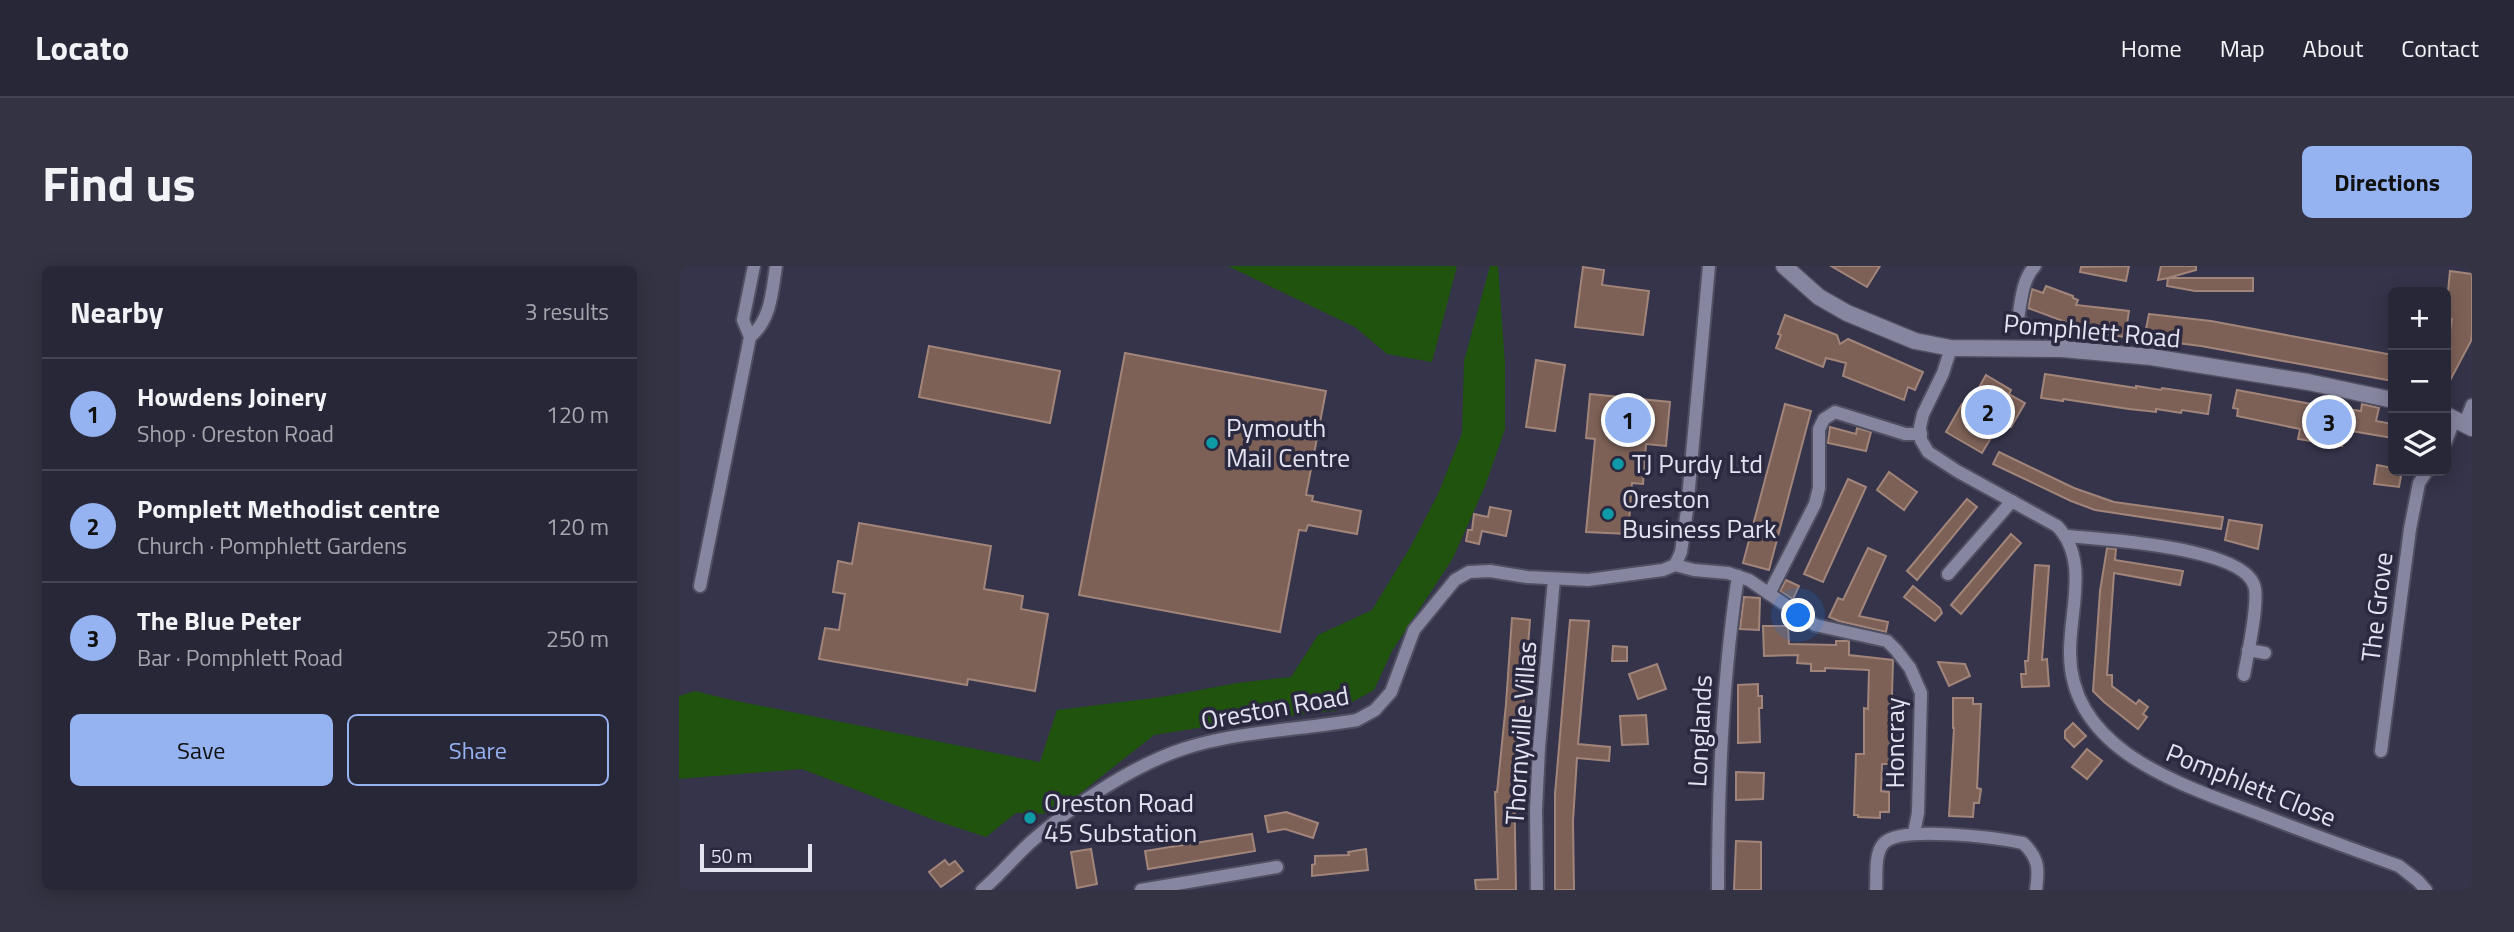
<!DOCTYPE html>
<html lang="en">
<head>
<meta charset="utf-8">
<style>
  body { margin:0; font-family:"Titillium Web",sans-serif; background:#343343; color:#f1f3f6 }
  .controls { position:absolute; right:21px; top:21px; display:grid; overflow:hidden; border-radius:10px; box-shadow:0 4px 18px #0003 }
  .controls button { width:63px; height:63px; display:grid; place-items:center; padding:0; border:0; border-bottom:2px solid #444453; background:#282738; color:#f1f3f6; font:35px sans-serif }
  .scale { position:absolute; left:21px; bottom:18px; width:112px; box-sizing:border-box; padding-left:7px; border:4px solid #e2e2f1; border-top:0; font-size:19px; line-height:24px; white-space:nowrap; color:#e2e2f1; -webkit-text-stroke:5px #2b2940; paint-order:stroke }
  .you { position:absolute; left:1120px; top:350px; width:24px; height:24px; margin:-18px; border:5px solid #fff; border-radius:50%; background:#1a73e8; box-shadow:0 0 0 10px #1a73e833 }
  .badge { display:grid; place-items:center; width:46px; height:46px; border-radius:50%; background:#95b2f1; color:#111; font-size:23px; font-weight:700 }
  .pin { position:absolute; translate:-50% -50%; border:4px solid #fff; box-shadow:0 2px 7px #0006 }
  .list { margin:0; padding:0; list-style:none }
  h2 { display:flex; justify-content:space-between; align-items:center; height:91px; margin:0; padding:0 28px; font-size:30px }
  h2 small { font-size:23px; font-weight:400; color:#a5a5ae }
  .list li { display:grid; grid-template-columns:46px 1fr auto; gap:21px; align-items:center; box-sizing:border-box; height:112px; padding:0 28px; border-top:2px solid #444453 }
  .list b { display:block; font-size:26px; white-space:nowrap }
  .list p { margin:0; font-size:23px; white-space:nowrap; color:#a5a5ae }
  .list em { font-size:23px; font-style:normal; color:#a5a5ae }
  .actions { display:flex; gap:14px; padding:21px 28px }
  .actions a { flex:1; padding:16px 0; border:2px solid #95b2f1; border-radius:10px; text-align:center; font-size:24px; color:#95b2f1 }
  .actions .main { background:#95b2f1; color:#111 }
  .icon { flex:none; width:38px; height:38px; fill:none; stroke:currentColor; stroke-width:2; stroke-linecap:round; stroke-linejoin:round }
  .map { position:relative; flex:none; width:1793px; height:624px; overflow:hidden; border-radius:10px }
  header { display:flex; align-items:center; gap:42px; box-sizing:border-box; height:98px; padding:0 35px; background:#282738; border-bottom:2px solid #444453 }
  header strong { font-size:33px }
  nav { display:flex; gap:38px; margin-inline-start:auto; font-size:24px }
  .intro { display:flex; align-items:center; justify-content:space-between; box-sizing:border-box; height:168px; padding:0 42px }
  h1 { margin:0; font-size:49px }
  .button { padding:18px 32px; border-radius:10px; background:#95b2f1; color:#111; font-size:24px; font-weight:700 }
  main { display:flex; gap:42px; padding:0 42px }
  aside { flex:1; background:#282738; border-radius:10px; box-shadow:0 4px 18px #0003 }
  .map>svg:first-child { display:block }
  .green { fill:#1f530e }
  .building { fill:#7d6157; stroke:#a2857a; stroke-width:2 }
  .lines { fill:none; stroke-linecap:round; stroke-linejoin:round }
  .minor-casing { stroke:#504f62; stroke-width:16 }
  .tertiary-casing { stroke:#504f62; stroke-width:19 }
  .minor { stroke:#8786a1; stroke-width:12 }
  .tertiary { stroke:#8786a1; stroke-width:16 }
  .culture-dot { fill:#0f9aa8; stroke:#2b2940; stroke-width:2.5 }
  .labels { text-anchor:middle; stroke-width:7; stroke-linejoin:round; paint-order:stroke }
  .street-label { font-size:26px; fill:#e2e2f1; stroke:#2b2940 }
  .poi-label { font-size:26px; fill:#e2e2f1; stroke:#2b2940; text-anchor:start }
</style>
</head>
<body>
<header>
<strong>Locato</strong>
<nav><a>Home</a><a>Map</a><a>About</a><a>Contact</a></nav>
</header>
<div class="intro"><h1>Find us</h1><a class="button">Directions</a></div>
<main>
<aside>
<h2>Nearby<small>3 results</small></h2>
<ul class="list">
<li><span class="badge">1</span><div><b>Howdens Joinery</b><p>Shop · Oreston Road</p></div><em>120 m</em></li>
<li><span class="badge">2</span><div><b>Pomplett Methodist centre</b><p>Church · Pomphlett Gardens</p></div><em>120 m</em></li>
<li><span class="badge">3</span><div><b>The Blue Peter</b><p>Bar · Pomphlett Road</p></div><em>250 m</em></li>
</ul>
<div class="actions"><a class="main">Save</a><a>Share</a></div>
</aside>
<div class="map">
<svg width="1793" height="624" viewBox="0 0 1793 624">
  <rect width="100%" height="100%" fill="#35344a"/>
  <g class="green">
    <path d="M 549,0 L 778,0 L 753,96 L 708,88 L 676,61 Z"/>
    <path d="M 811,0 L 819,0 L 826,98 L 826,163 L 806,220 L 774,292 L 713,385 L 695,424 L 657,445 L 563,455 L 475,469 L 375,548 L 337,547 L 307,571 L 255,554 L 123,503 L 0,513 L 0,430 L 16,425 L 48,433 L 361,496 L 378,444 L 483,431 L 558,417 L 612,411 L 639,369 L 693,344 L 732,280 L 760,226 L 783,167 L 785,95 Z"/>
  </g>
  <g class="building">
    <path d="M 1152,0 L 1201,0 L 1188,21 Z"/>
    <path d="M 1450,0 L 1447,15 L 1401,6 L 1402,1 Z"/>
    <path d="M 1482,0 L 1517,0 L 1517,4 L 1489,12 L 1574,12 L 1574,25 L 1516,25 L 1488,20 L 1489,12 L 1479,14 Z"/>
    <path d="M 904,1 L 925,4 L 923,19 L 970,25 L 964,69 L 896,61 Z"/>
    <path d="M 1771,5 L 1793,8 L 1793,67 L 1792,75 L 1767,122 L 1767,87 L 1773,53 L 1768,52 L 1769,47 L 1767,46 Z"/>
    <path d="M 1367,20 L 1394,30 L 1394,32 L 1399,34 L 1397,39 L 1450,45 L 1446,71 L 1403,66 L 1403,62 L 1349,42 L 1353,23 L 1364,27 Z"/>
    <path d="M 1470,48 L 1532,55 L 1714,89 L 1714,115 L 1522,80 L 1465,73 Z"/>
    <path d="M 1106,49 L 1158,69 L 1161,78 L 1169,73 L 1244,106 L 1236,124 L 1229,121 L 1225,134 L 1164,110 L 1167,97 L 1147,92 L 1144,101 L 1097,82 L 1102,69 L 1099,68 Z"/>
    <path d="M 250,80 L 381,105 L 371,157 L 240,131 Z"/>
    <path d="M 446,87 L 647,125 L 627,229 L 634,230 L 633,235 L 682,245 L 678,268 L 629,259 L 627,265 L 620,264 L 601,366 L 400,329 Z"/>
    <path d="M 857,94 L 886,99 L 876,165 L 847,161 Z"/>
    <path d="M 1366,108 L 1457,122 L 1457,120 L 1482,124 L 1483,122 L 1532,129 L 1529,148 L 1503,144 L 1502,147 L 1477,143 L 1477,146 L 1450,143 L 1384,133 L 1384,135 L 1362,132 Z"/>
    <path d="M 1307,109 L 1332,124 L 1330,128 L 1346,137 L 1332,161 L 1322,155 L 1303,187 L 1267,166 L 1283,138 L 1289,141 Z"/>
    <path d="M 1558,124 L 1643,140 L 1644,134 L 1656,135 L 1655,141 L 1682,145 L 1683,138 L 1700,142 L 1697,155 L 1714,158 L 1714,172 L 1666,164 L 1663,180 L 1619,173 L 1621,163 L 1558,150 L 1559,143 L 1554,142 Z"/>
    <path d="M 911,128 L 991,136 L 987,180 L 967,178 L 964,218 L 953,217 L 949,268 L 907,266 L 916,173 L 907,172 Z"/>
    <path d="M 1106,138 L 1132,145 L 1090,304 L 1064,297 Z"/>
    <path d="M 1151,161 L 1177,168 L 1178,162 L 1192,166 L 1187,185 L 1149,177 Z"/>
    <path d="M 1320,186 L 1395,222 L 1435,236 L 1544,251 L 1542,263 L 1416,244 L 1392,235 L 1314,198 Z"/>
    <path d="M 1698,199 L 1714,202 L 1714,205 L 1723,205 L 1720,221 L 1695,218 Z"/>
    <path d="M 1210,206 L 1238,226 L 1225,244 L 1198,224 Z"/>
    <path d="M 1169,213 L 1187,221 L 1144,316 L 1125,308 Z"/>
    <path d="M 1288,233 L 1298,241 L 1238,314 L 1228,305 Z"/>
    <path d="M 811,241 L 832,245 L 827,270 L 803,265 L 800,278 L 787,275 L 789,264 L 793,264 L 795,248 L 809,251 Z"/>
    <path d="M 1550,254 L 1583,259 L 1579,283 L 1546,274 Z"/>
    <path d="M 180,257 L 312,280 L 305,323 L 344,330 L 342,343 L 369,348 L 356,425 L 289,413 L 288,419 L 140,393 L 146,362 L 160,364 L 166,328 L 154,326 L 159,295 L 173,298 Z"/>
    <path d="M 1332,268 L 1342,277 L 1282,348 L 1272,339 Z"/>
    <path d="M 1189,282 L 1207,290 L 1180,350 L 1209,356 L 1207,366 L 1160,355 L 1150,351 L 1159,332 L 1164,334 Z"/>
    <path d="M 1428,282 L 1437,283 L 1436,294 L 1504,305 L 1501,319 L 1435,307 L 1428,409 L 1433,409 L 1433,420 L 1457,438 L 1460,434 L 1469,441 L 1464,448 L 1468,451 L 1459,463 L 1425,436 L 1414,425 L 1421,325 Z"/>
    <path d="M 1356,299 L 1370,300 L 1363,394 L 1368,393 L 1370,420 L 1343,421 L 1342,408 L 1347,408 L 1346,395 L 1349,395 Z"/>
    <path d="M 1107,314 L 1120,320 L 1114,333 L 1101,325 Z"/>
    <path d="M 1234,320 L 1261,342 L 1263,347 L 1256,355 L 1225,331 Z"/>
    <path d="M 1065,331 L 1081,332 L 1080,364 L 1061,363 Z"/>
    <path d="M 833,352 L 851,354 L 839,509 L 835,509 L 837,624 L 797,624 L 796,614 L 819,613 L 816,526 L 818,526 L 827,438 Z"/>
    <path d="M 891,354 L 910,355 L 899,478 L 931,481 L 930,495 L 898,492 L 894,555 L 895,624 L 876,624 L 876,528 Z"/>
    <path d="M 1084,360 L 1109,360 L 1110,378 L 1157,379 L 1157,375 L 1170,375 L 1170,389 L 1214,394 L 1211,498 L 1203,498 L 1202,525 L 1210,526 L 1210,546 L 1201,546 L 1201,552 L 1179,551 L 1179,549 L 1175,549 L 1177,488 L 1185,488 L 1185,442 L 1189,443 L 1190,404 L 1146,402 L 1146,405 L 1132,405 L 1132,398 L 1118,397 L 1119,389 L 1085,390 Z"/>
    <path d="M 934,380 L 948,381 L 948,395 L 933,395 Z"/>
    <path d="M 1259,396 L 1286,398 L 1291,410 L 1270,420 Z"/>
    <path d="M 978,398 L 987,423 L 959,433 L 950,408 Z"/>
    <path d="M 1079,418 L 1079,430 L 1083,430 L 1083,442 L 1080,442 L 1081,476 L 1059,477 L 1059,419 Z"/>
    <path d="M 1274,432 L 1294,432 L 1294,438 L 1302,438 L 1298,522 L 1302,523 L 1300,537 L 1295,537 L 1294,551 L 1270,550 L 1275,462 L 1274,462 Z"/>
    <path d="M 967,449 L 969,478 L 943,479 L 941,450 Z"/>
    <path d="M 1394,457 L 1407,470 L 1395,481 L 1386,472 L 1386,465 Z"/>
    <path d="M 1408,483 L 1423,495 L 1408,513 L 1393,501 Z"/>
    <path d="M 1057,506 L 1085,507 L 1084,533 L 1057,534 Z"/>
    <path d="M 607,546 L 639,557 L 634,572 L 606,563 L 589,566 L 586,550 Z"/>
    <path d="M 573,568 L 576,585 L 469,603 L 466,585 Z"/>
    <path d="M 1057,575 L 1082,576 L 1082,624 L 1055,624 Z"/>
    <path d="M 412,583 L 418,618 L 398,622 L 392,586 Z"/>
    <path d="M 687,583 L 689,604 L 633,610 L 633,599 L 636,598 L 636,590 L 670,589 L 669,586 Z"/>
    <path d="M 266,594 L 270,599 L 276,595 L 284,605 L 262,621 L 250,606 Z"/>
  </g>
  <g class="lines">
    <g class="minor-casing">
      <g id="minor">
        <path d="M 1356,0 C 1343,13 1342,36 1339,53 C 1354,67 1367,63 1385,72 L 1383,83"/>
        <path d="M 71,71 C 92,54 93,26 97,0"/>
        <path d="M 1272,82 L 1264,107 L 1244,148 L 1241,161 L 1242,174 L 1249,186 L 1278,205 L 1378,260 C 1411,294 1390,346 1391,388 C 1392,486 1504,519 1580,548 C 1626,566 1673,583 1720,600 L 1739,615 L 1747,624"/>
        <path d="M 1786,157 L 1793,139"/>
        <path d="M 1767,175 L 1776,152"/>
        <path d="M 1388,270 C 1424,273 1562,281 1575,319 C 1581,334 1568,391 1565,409"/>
        <path d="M 996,299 L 1015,304 L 1049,307 L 1070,314 L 1136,359 L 1208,375 L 1217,384 L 1231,402 L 1242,427 L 1239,547 L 1235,567"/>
        <path d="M 1269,308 L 1333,235"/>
        <path d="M 21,320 L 71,71 L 64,54 L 75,0"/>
        <path d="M 1090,328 L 1136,238 L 1140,222 L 1140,163 L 1145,153 L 1156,146 L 1226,168 L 1242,168"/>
        <path d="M 1569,384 L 1586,387"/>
        <path d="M 1702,485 L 1731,263 L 1740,217 L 1748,205"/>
        <path d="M 303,624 C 321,609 335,591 353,575 C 391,541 455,499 504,483 C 559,465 621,464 678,454 L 696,444 L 712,426 L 735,364 L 776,314 L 790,306 L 811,305 L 848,311 L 909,314 L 984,304 L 996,299 L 1002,286 L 1008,244 L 1030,0"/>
        <path d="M 462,624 L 598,601"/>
        <path d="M 858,624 L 857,544 L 860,482 L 875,313"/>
        <path d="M 1039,624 C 1039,519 1043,414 1059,310"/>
        <path d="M 1197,624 C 1198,610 1195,587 1205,577 C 1222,559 1319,572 1344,577 C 1360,592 1360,603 1357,624"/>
      </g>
    </g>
    <g class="tertiary-casing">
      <g id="tertiary">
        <path d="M 1105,0 L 1140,31 L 1168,47 L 1236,75 L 1272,82 L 1383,83 L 1472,91 L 1629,116 L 1714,134"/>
        <path d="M 1767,149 L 1793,162"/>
      </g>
    </g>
    <use href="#minor" class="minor"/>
    <use href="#tertiary" class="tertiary"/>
  </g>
  <g class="culture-dot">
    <circle cx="533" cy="177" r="7"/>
    <circle cx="939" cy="198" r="7"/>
    <circle cx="929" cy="248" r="7"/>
    <circle cx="351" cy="552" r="7"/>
  </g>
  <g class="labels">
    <g class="street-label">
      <text transform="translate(1413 65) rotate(5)" y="9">Pomphlett Road</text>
      <text transform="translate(1698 341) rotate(-83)" y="9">The Grove</text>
      <text transform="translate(596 442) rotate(-10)" y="9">Oreston Road</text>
      <text transform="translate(1021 465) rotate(-87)" y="9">Longlands</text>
      <text transform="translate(842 467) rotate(-86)" y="9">Thornyville Villas</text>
      <text transform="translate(1216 477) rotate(-90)" y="9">Honcray</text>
      <text transform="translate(1572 519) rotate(22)" y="9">Pomphlett Close</text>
    </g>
    <g class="poi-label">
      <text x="547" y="171">Pymouth<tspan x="547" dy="30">Mail Centre</tspan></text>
      <text x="953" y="207">TJ Purdy Ltd</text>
      <text x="943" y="242">Oreston<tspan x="943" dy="30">Business Park</tspan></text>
      <text x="365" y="546">Oreston Road<tspan x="365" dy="30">45 Substation</tspan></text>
    </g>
  </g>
</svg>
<div class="controls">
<button>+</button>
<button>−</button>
<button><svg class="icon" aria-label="layers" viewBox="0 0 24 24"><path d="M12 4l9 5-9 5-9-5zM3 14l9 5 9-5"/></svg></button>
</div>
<div class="scale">50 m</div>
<div class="you"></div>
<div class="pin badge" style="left:949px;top:154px">1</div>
<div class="pin badge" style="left:1309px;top:146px">2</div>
<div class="pin badge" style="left:1650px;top:156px">3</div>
</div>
</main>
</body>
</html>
